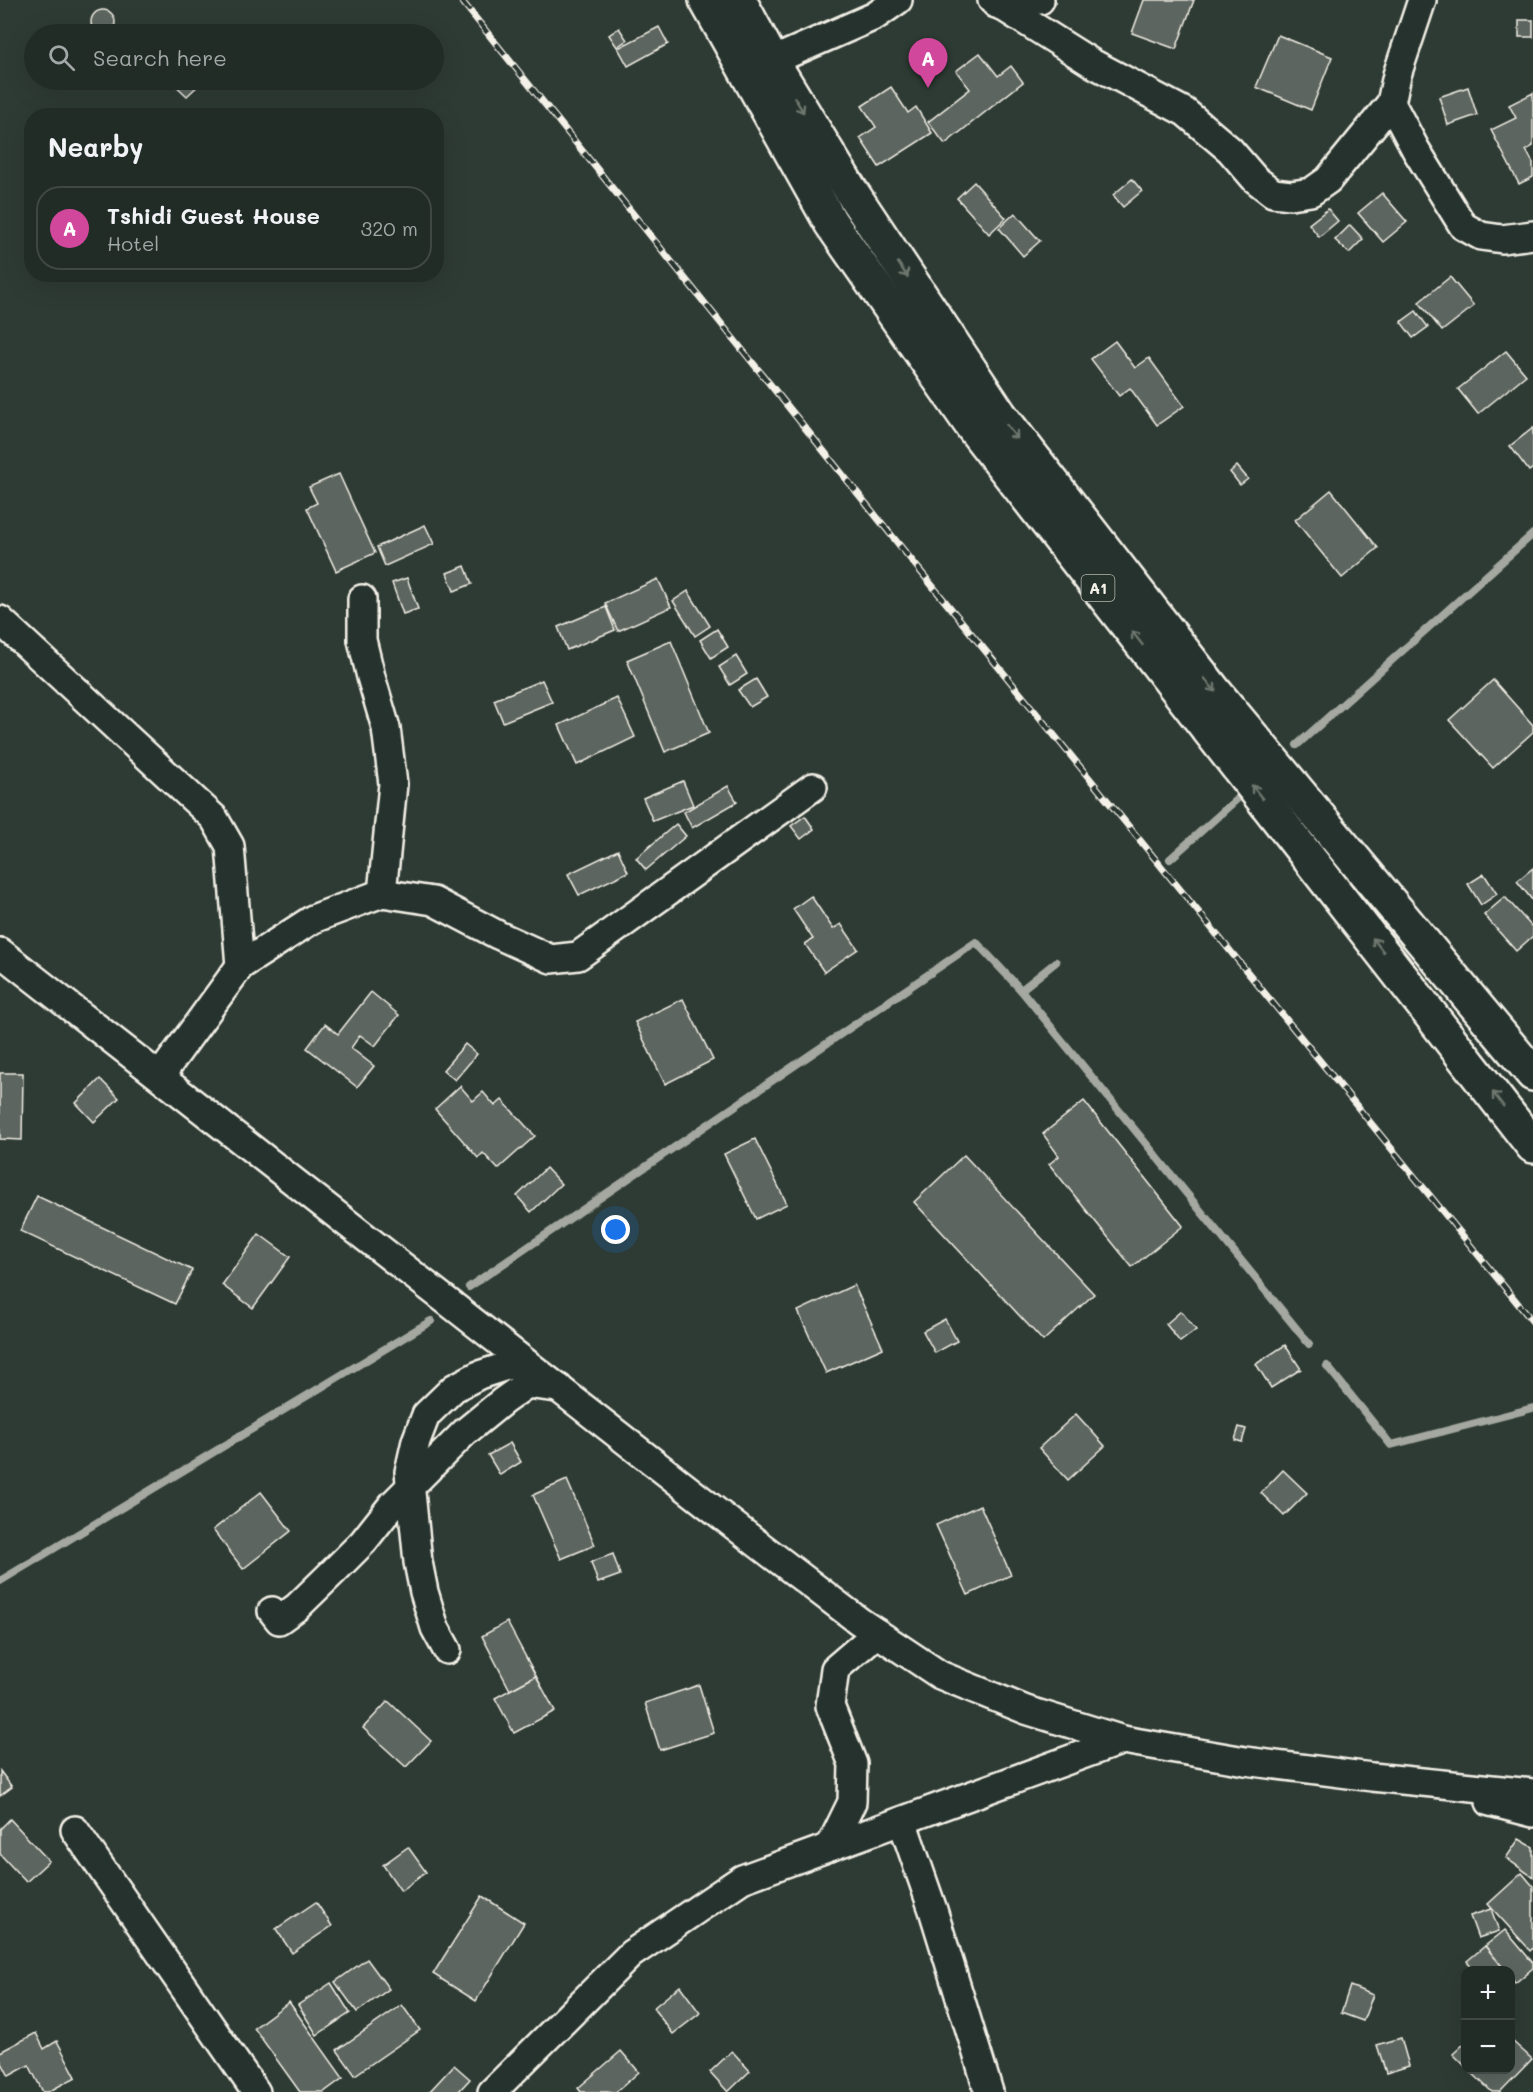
<!DOCTYPE html>
<html lang="en">
<head>
<meta charset="utf-8">
<style>
  body { margin:0; font-family:Mali,sans-serif; background:#2e3833; color:#f1f3f6 }
  .controls { position:absolute; right:18px; bottom:18px; display:grid; overflow:hidden; border-radius:12px; box-shadow:0 6px 24px #0002 }
  .controls button { width:54px; height:54px; display:grid; place-items:center; padding:0; border:0; border-bottom:2px solid #3f4844; background:#222c27; color:#f1f3f6; font:30px sans-serif }
  .you { position:absolute; left:616px; top:1230px; width:21px; height:21px; margin:-15px; border:4px solid #fff; border-radius:50%; background:#1a73e8; box-shadow:0 0 0 9px #1a73e833 }
  .badge { display:grid; place-items:center; width:39px; height:39px; border-radius:50%; background:#db2777; color:#fff; font-size:20px; font-weight:700 }
  .pin { position:absolute; translate:-50% -50px; filter:drop-shadow(0 2px 3px #0008) }
  .pin::after { content:''; position:absolute; top:32px; width:21px; height:18px; background:inherit; clip-path:polygon(0 0,100% 0,50% 100%) }
  .list { margin:0; padding:0; list-style:none }
  h2 { display:flex; justify-content:space-between; align-items:center; height:78px; margin:0; padding:0 24px; font-size:26px }
  h2 small { font-size:20px; font-weight:400; color:#a2a7a7 }
  .list li { display:grid; grid-template-columns:39px 1fr auto; gap:18px; align-items:center; box-sizing:border-box; height:84px; margin:0 12px 12px; padding:0 12px; border:2px solid #3f4844; border-radius:24px }
  .list b { display:block; font-size:22px; white-space:nowrap }
  .list p { margin:0; font-size:20px; white-space:nowrap; color:#a2a7a7 }
  .list em { font-size:20px; font-style:normal; color:#a2a7a7 }
  .icon { flex:none; width:33px; height:33px; fill:none; stroke:currentColor; stroke-width:2; stroke-linecap:round; stroke-linejoin:round }
  .map { position:relative; flex:none; width:1533px; height:2092px; overflow:hidden }
  .search { position:absolute; background:#222c27; box-shadow:0 6px 24px #0002; left:24px; top:24px; width:420px; height:66px; display:flex; align-items:center; gap:15px; box-sizing:border-box; padding:0 21px; border-radius:33px; color:#a2a7a7; font-size:22px }
  .panel { position:absolute; background:#222c27; box-shadow:0 6px 24px #0002; left:24px; top:108px; width:420px; height:174px; border-radius:24px }
  .map>svg:first-child { display:block }
  .lines { fill:none; stroke-linecap:round; stroke-linejoin:round }
  .stream { stroke:#a4a8a0; stroke-width:8 }
  .building { fill:#5c655e; stroke:#f4f1e8; stroke-width:1.5 }
  .minor-casing { stroke:#f4f1e8; stroke-width:32 }
  .highway-casing { stroke:#f4f1e8; stroke-width:38 }
  .minor { stroke:#26332d; stroke-width:27 }
  .highway { stroke:#26332d; stroke-width:33 }
  .rail-casing { stroke:#f4f1e8; stroke-width:7 }
  .rail { stroke:#26332d; stroke-width:4.5; stroke-dasharray:14; stroke-linecap:butt }
  .oneway { stroke:#6e766e }
  .labels { text-anchor:middle; stroke-width:4.5; stroke-linejoin:round; paint-order:stroke }
  .shield { fill:#26332d; stroke:#b6b8b0; stroke-width:1.5 }
  .shield-label { font-size:16px; font-weight:bold; fill:#f4f1e8 }
</style>
</head>
<body>
<div class="map">
<svg width="1533" height="2092" viewBox="0 0 1533 2092">
  <rect width="100%" height="100%" fill="#2e3b34"/>
  <filter id="ink" filterUnits="userSpaceOnUse"><feTurbulence type="fractalNoise" baseFrequency=".0167" numOctaves="2"/><feDisplacementMap in="SourceGraphic" scale="12" xChannelSelector="R" yChannelSelector="G"/><feConvolveMatrix kernelMatrix="1 2 1 2 8 2 1 2 1" color-interpolation-filters="sRGB"/></filter>
  <g filter="url(#ink)">
    <g class="lines">
      <g class="stream">
        <path d="M 1297,745 L 1533,534"/>
        <path d="M 1170,859 L 1237,799"/>
        <path d="M 1021,990 L 1056,962"/>
        <path d="M 469,1287 L 976,942 L 1021,990 L 1309,1344"/>
        <path d="M 1327,1366 L 1391,1445 L 1533,1408"/>
        <path d="M 0,1581 L 431,1321"/>
      </g>
    </g>
    <g class="building">
      <path d="M 1144,0 L 1194,0 L 1176,49 L 1132,33 Z"/>
      <circle cx="103" cy="22" r="12"/>
      <rect x="1519" y="20" width="14" height="17"/>
      <path d="M 659,27 L 668,44 L 628,66 L 618,48 Z"/>
      <path d="M 619,28 L 627,40 L 617,47 L 609,35 Z"/>
      <path d="M 1278,35 L 1332,57 L 1311,110 L 1256,87 Z"/>
      <path d="M 980,53 L 998,76 L 1011,66 L 1023,82 L 945,144 L 928,122 L 970,89 L 956,71 Z"/>
      <path d="M 170,80 L 204,80 L 187,96 Z"/>
      <path d="M 891,87 L 908,113 L 916,107 L 932,133 L 879,167 L 860,138 L 876,127 L 862,106 Z"/>
      <path d="M 1468,87 L 1477,115 L 1448,125 L 1439,97 Z"/>
      <path d="M 1533,93 L 1533,146 L 1526,150 L 1533,163 L 1533,177 L 1519,184 L 1491,130 L 1516,118 L 1509,105 Z"/>
      <path d="M 1132,179 L 1142,191 L 1123,207 L 1113,195 Z"/>
      <path d="M 974,182 L 1006,218 L 989,234 L 957,198 Z"/>
      <path d="M 1382,193 L 1407,222 L 1383,242 L 1358,213 Z"/>
      <path d="M 1328,209 L 1338,221 L 1319,237 L 1309,224 Z"/>
      <path d="M 1015,213 L 1040,241 L 1023,256 L 999,228 Z"/>
      <path d="M 1350,225 L 1363,239 L 1349,253 L 1335,240 Z"/>
      <path d="M 1450,277 L 1474,306 L 1442,331 L 1419,302 Z"/>
      <path d="M 1416,311 L 1428,327 L 1413,338 L 1401,322 Z"/>
      <path d="M 1115,341 L 1135,368 L 1149,358 L 1184,406 L 1157,425 L 1130,388 L 1119,396 L 1091,359 Z"/>
      <path d="M 1506,351 L 1526,375 L 1478,414 L 1458,389 Z"/>
      <path d="M 1533,428 L 1533,468 L 1529,471 L 1510,446 Z"/>
      <path d="M 1237,466 L 1248,479 L 1240,485 L 1230,472 Z"/>
      <path d="M 339,474 L 375,553 L 336,571 L 307,508 L 317,503 L 309,487 Z"/>
      <path d="M 1331,490 L 1378,548 L 1342,578 L 1295,520 Z"/>
      <path d="M 425,525 L 434,544 L 385,566 L 377,547 Z"/>
      <path d="M 465,566 L 472,584 L 454,591 L 447,573 Z"/>
      <path d="M 407,578 L 418,609 L 403,614 L 392,583 Z"/>
      <path d="M 658,579 L 671,607 L 618,631 L 605,603 Z"/>
      <path d="M 688,591 L 710,626 L 695,636 L 673,601 Z"/>
      <path d="M 606,607 L 615,630 L 567,650 L 558,627 Z"/>
      <path d="M 717,629 L 728,647 L 711,658 L 700,640 Z"/>
      <path d="M 671,641 L 709,733 L 665,752 L 627,660 Z"/>
      <path d="M 736,656 L 747,674 L 730,685 L 719,667 Z"/>
      <path d="M 756,679 L 767,697 L 750,707 L 738,690 Z"/>
      <path d="M 542,680 L 552,702 L 503,722 L 494,700 Z"/>
      <path d="M 1493,680 L 1533,725 L 1533,732 L 1493,768 L 1449,720 Z"/>
      <path d="M 617,698 L 635,737 L 577,765 L 559,725 Z"/>
      <path d="M 683,781 L 693,805 L 653,821 L 643,798 Z"/>
      <path d="M 728,786 L 737,802 L 692,828 L 684,812 Z"/>
      <path d="M 805,816 L 814,829 L 801,839 L 791,826 Z"/>
      <path d="M 676,824 L 686,836 L 646,870 L 636,858 Z"/>
      <path d="M 618,850 L 628,872 L 579,895 L 568,874 Z"/>
      <path d="M 1533,868 L 1533,901 L 1517,881 Z"/>
      <path d="M 1484,874 L 1497,894 L 1481,905 L 1468,884 Z"/>
      <path d="M 811,896 L 833,929 L 841,924 L 858,949 L 824,972 L 805,944 L 813,939 L 793,909 Z"/>
      <path d="M 1505,897 L 1533,928 L 1533,936 L 1516,951 L 1484,915 Z"/>
      <path d="M 371,992 L 399,1015 L 375,1046 L 360,1035 L 351,1048 L 374,1066 L 357,1087 L 307,1048 L 325,1024 L 338,1034 Z"/>
      <path d="M 683,999 L 713,1060 L 665,1084 L 635,1022 Z"/>
      <path d="M 465,1044 L 477,1054 L 455,1080 L 443,1070 Z"/>
      <path d="M 0,1073 L 23,1073 L 22,1140 L 0,1139 Z"/>
      <path d="M 100,1079 L 119,1098 L 94,1122 L 76,1103 Z"/>
      <path d="M 460,1086 L 473,1101 L 483,1092 L 495,1106 L 502,1100 L 535,1136 L 498,1169 L 483,1153 L 478,1158 L 435,1109 Z"/>
      <path d="M 1084,1101 L 1183,1226 L 1132,1267 L 1049,1164 L 1059,1156 L 1043,1134 Z"/>
      <path d="M 755,1139 L 787,1204 L 756,1219 L 724,1154 Z"/>
      <path d="M 964,1155 L 1094,1294 L 1043,1341 L 914,1202 Z"/>
      <path d="M 546,1168 L 561,1184 L 531,1212 L 517,1196 Z"/>
      <path d="M 37,1196 L 192,1270 L 175,1304 L 20,1231 Z"/>
      <path d="M 259,1234 L 290,1257 L 253,1308 L 222,1285 Z"/>
      <path d="M 854,1285 L 883,1348 L 826,1373 L 798,1311 Z"/>
      <path d="M 1181,1311 L 1196,1330 L 1180,1342 L 1166,1324 Z"/>
      <path d="M 945,1319 L 957,1341 L 935,1353 L 923,1331 Z"/>
      <path d="M 1285,1345 L 1301,1369 L 1271,1388 L 1256,1364 Z"/>
      <path d="M 1076,1414 L 1105,1446 L 1068,1480 L 1039,1448 Z"/>
      <path d="M 1239,1427 L 1246,1429 L 1242,1442 L 1235,1440 Z"/>
      <path d="M 510,1443 L 521,1462 L 500,1475 L 488,1455 Z"/>
      <path d="M 1283,1470 L 1307,1493 L 1284,1516 L 1261,1493 Z"/>
      <path d="M 567,1480 L 595,1545 L 561,1559 L 533,1495 Z"/>
      <path d="M 261,1492 L 291,1531 L 243,1569 L 213,1530 Z"/>
      <path d="M 980,1505 L 1011,1575 L 968,1595 L 936,1525 Z"/>
      <path d="M 613,1554 L 620,1575 L 598,1583 L 591,1562 Z"/>
      <path d="M 507,1622 L 536,1676 L 510,1690 L 482,1636 Z"/>
      <path d="M 536,1676 L 555,1711 L 514,1733 L 495,1698 Z"/>
      <path d="M 699,1685 L 714,1733 L 660,1750 L 645,1703 Z"/>
      <path d="M 388,1701 L 431,1741 L 406,1767 L 363,1728 Z"/>
      <path d="M 0,1771 L 12,1787 L 0,1796 Z"/>
      <path d="M 10,1819 L 49,1861 L 26,1882 L 0,1854 L 0,1829 Z"/>
      <path d="M 1519,1839 L 1533,1847 L 1533,1877 L 1506,1858 Z"/>
      <path d="M 408,1847 L 426,1872 L 401,1891 L 383,1865 Z"/>
      <path d="M 1522,1873 L 1533,1886 L 1533,1947 L 1530,1950 L 1488,1904 Z"/>
      <path d="M 482,1896 L 524,1923 L 476,2001 L 433,1974 Z"/>
      <path d="M 316,1902 L 332,1926 L 292,1953 L 276,1929 Z"/>
      <path d="M 1491,1909 L 1499,1931 L 1478,1938 L 1470,1916 Z"/>
      <path d="M 1505,1930 L 1533,1963 L 1533,1968 L 1515,1983 L 1510,1977 L 1510,1970 L 1505,1970 L 1485,1946 Z"/>
      <path d="M 1485,1946 L 1505,1970 L 1475,1970 L 1467,1961 Z"/>
      <path d="M 367,1959 L 389,1989 L 357,2012 L 335,1982 Z"/>
      <path d="M 331,1983 L 350,2013 L 317,2035 L 298,2005 Z"/>
      <path d="M 680,1986 L 700,2013 L 673,2034 L 653,2008 Z"/>
      <path d="M 1350,1986 L 1373,1995 L 1363,2021 L 1341,2013 Z"/>
      <path d="M 289,2002 L 343,2078 L 324,2092 L 300,2092 L 254,2028 Z"/>
      <path d="M 402,2005 L 420,2030 L 355,2075 L 337,2050 Z"/>
      <path d="M 36,2033 L 44,2049 L 57,2041 L 76,2077 L 48,2092 L 43,2092 L 29,2065 L 9,2076 L 0,2059 L 0,2052 Z"/>
      <path d="M 1401,2038 L 1409,2066 L 1386,2073 L 1377,2045 Z"/>
      <path d="M 1510,2039 L 1532,2059 L 1500,2092 L 1492,2092 L 1469,2070 L 1510,2070 Z"/>
      <path d="M 1466,2042 L 1466,2067 L 1453,2054 Z"/>
      <path d="M 621,2051 L 639,2072 L 616,2092 L 581,2092 L 578,2088 Z"/>
      <path d="M 732,2051 L 750,2071 L 728,2092 L 710,2072 Z"/>
      <path d="M 454,2065 L 470,2079 L 458,2092 L 429,2092 Z"/>
    </g>
    <g class="lines">
      <g class="minor-casing">
        <g id="minor">
          <path d="M 992,0 L 1092,63 L 1185,112 L 1230,150 L 1255,179 L 1273,193 L 1291,195 L 1311,192 L 1328,180 L 1391,103 L 1397,75 L 1422,0"/>
          <path d="M 996,4 L 1040,0"/>
          <path d="M 772,61 L 875,16 L 898,0"/>
          <path d="M 1391,103 L 1416,150 L 1463,226 L 1481,236 L 1502,239 L 1533,235"/>
          <path d="M 362,599 L 362,640 L 371,677 L 386,728 L 393,784 L 382,893"/>
          <path d="M 0,620 L 214,818 L 230,846 L 240,966"/>
          <path d="M 0,952 L 758,1544 L 859,1621 L 940,1675 L 1026,1710 L 1123,1740 L 1245,1761 L 1372,1777 L 1533,1793"/>
          <path d="M 160,1076 L 240,966 L 313,919 L 382,893 L 433,901 L 498,935 L 551,959 L 578,956 L 813,787"/>
          <path d="M 272,1611 L 279,1620 L 297,1607 L 334,1571 L 363,1542 L 393,1504 L 465,1432 L 503,1401 L 527,1384 L 559,1388"/>
          <path d="M 447,1650 L 435,1628 L 424,1592 L 418,1562 L 409,1472 L 416,1441 L 426,1415 L 454,1388 L 479,1375 L 510,1365 L 537,1373"/>
          <path d="M 1490,1802 L 1533,1813"/>
          <path d="M 902,1821 L 933,1910 L 989,2092"/>
          <path d="M 75,1830 L 256,2092"/>
          <path d="M 830,1847 L 852,1802 L 853,1764 L 830,1706 L 835,1669 L 877,1633"/>
          <path d="M 492,2092 L 631,1954 L 742,1879 L 1123,1740"/>
        </g>
      </g>
      <g class="highway-casing">
        <g id="highway">
          <path d="M 706,0 L 831,223 L 972,426 L 1533,1146"/>
          <path d="M 739,0 L 772,61 L 851,191 L 1000,415 L 1215,692 L 1533,1074"/>
        </g>
      </g>
      <use href="#minor" class="minor"/>
      <use href="#highway" class="highway"/>
      <g class="rail-casing">
        <path id="rail" d="M 461,0 L 917,567 L 1533,1322"/>
      </g>
      <use href="#rail" class="rail"/>
    </g>
    <defs><path id="oneway-shaft" d="M-6 0H5M1.5-3L5.5 0L1.5 3" fill="none" stroke-width="1.6" stroke-linecap="round" stroke-linejoin="round" transform="scale(1.5)"/></defs>
    <g class="oneway">
      <use href="#oneway-shaft" transform="translate(799 105) rotate(59)"/>
      <use href="#oneway-shaft" transform="translate(903 270) rotate(56)"/>
      <use href="#oneway-shaft" transform="translate(1012 432) rotate(52)"/>
      <use href="#oneway-shaft" transform="translate(1137 638) rotate(-128)"/>
      <use href="#oneway-shaft" transform="translate(1210 685) rotate(51)"/>
      <use href="#oneway-shaft" transform="translate(1257 792) rotate(-128)"/>
      <use href="#oneway-shaft" transform="translate(1378 945) rotate(-128)"/>
      <use href="#oneway-shaft" transform="translate(1498 1099) rotate(-127)"/>
    </g>
  </g>
  <g class="labels">
    <rect class="shield" x="1081.5" y="575" width="33" height="26" rx="4.5"/>
    <g class="shield-label">
      <text x="1098" y="594">A1</text>
    </g>
  </g>
</svg>
<div class="controls">
<button>+</button>
<button>−</button>
</div>
<div class="you"></div>
<div class="pin badge" style="left:928px;top:88px;background:#d1479c">A</div>
<div class="search"><svg class="icon" aria-label="search" viewBox="0 0 24 24"><circle cx="10" cy="10" r="6"/><path d="M15 15l6 6"/></svg>Search here</div>
<section class="panel">
<h2>Nearby<small></small></h2>
<ul class="list">
<li><span class="badge" style="background:#d1479c">A</span><div><b>Tshidi Guest House</b><p>Hotel</p></div><em>320 m</em></li>
</ul>
</section>
</div>
</body>
</html>
